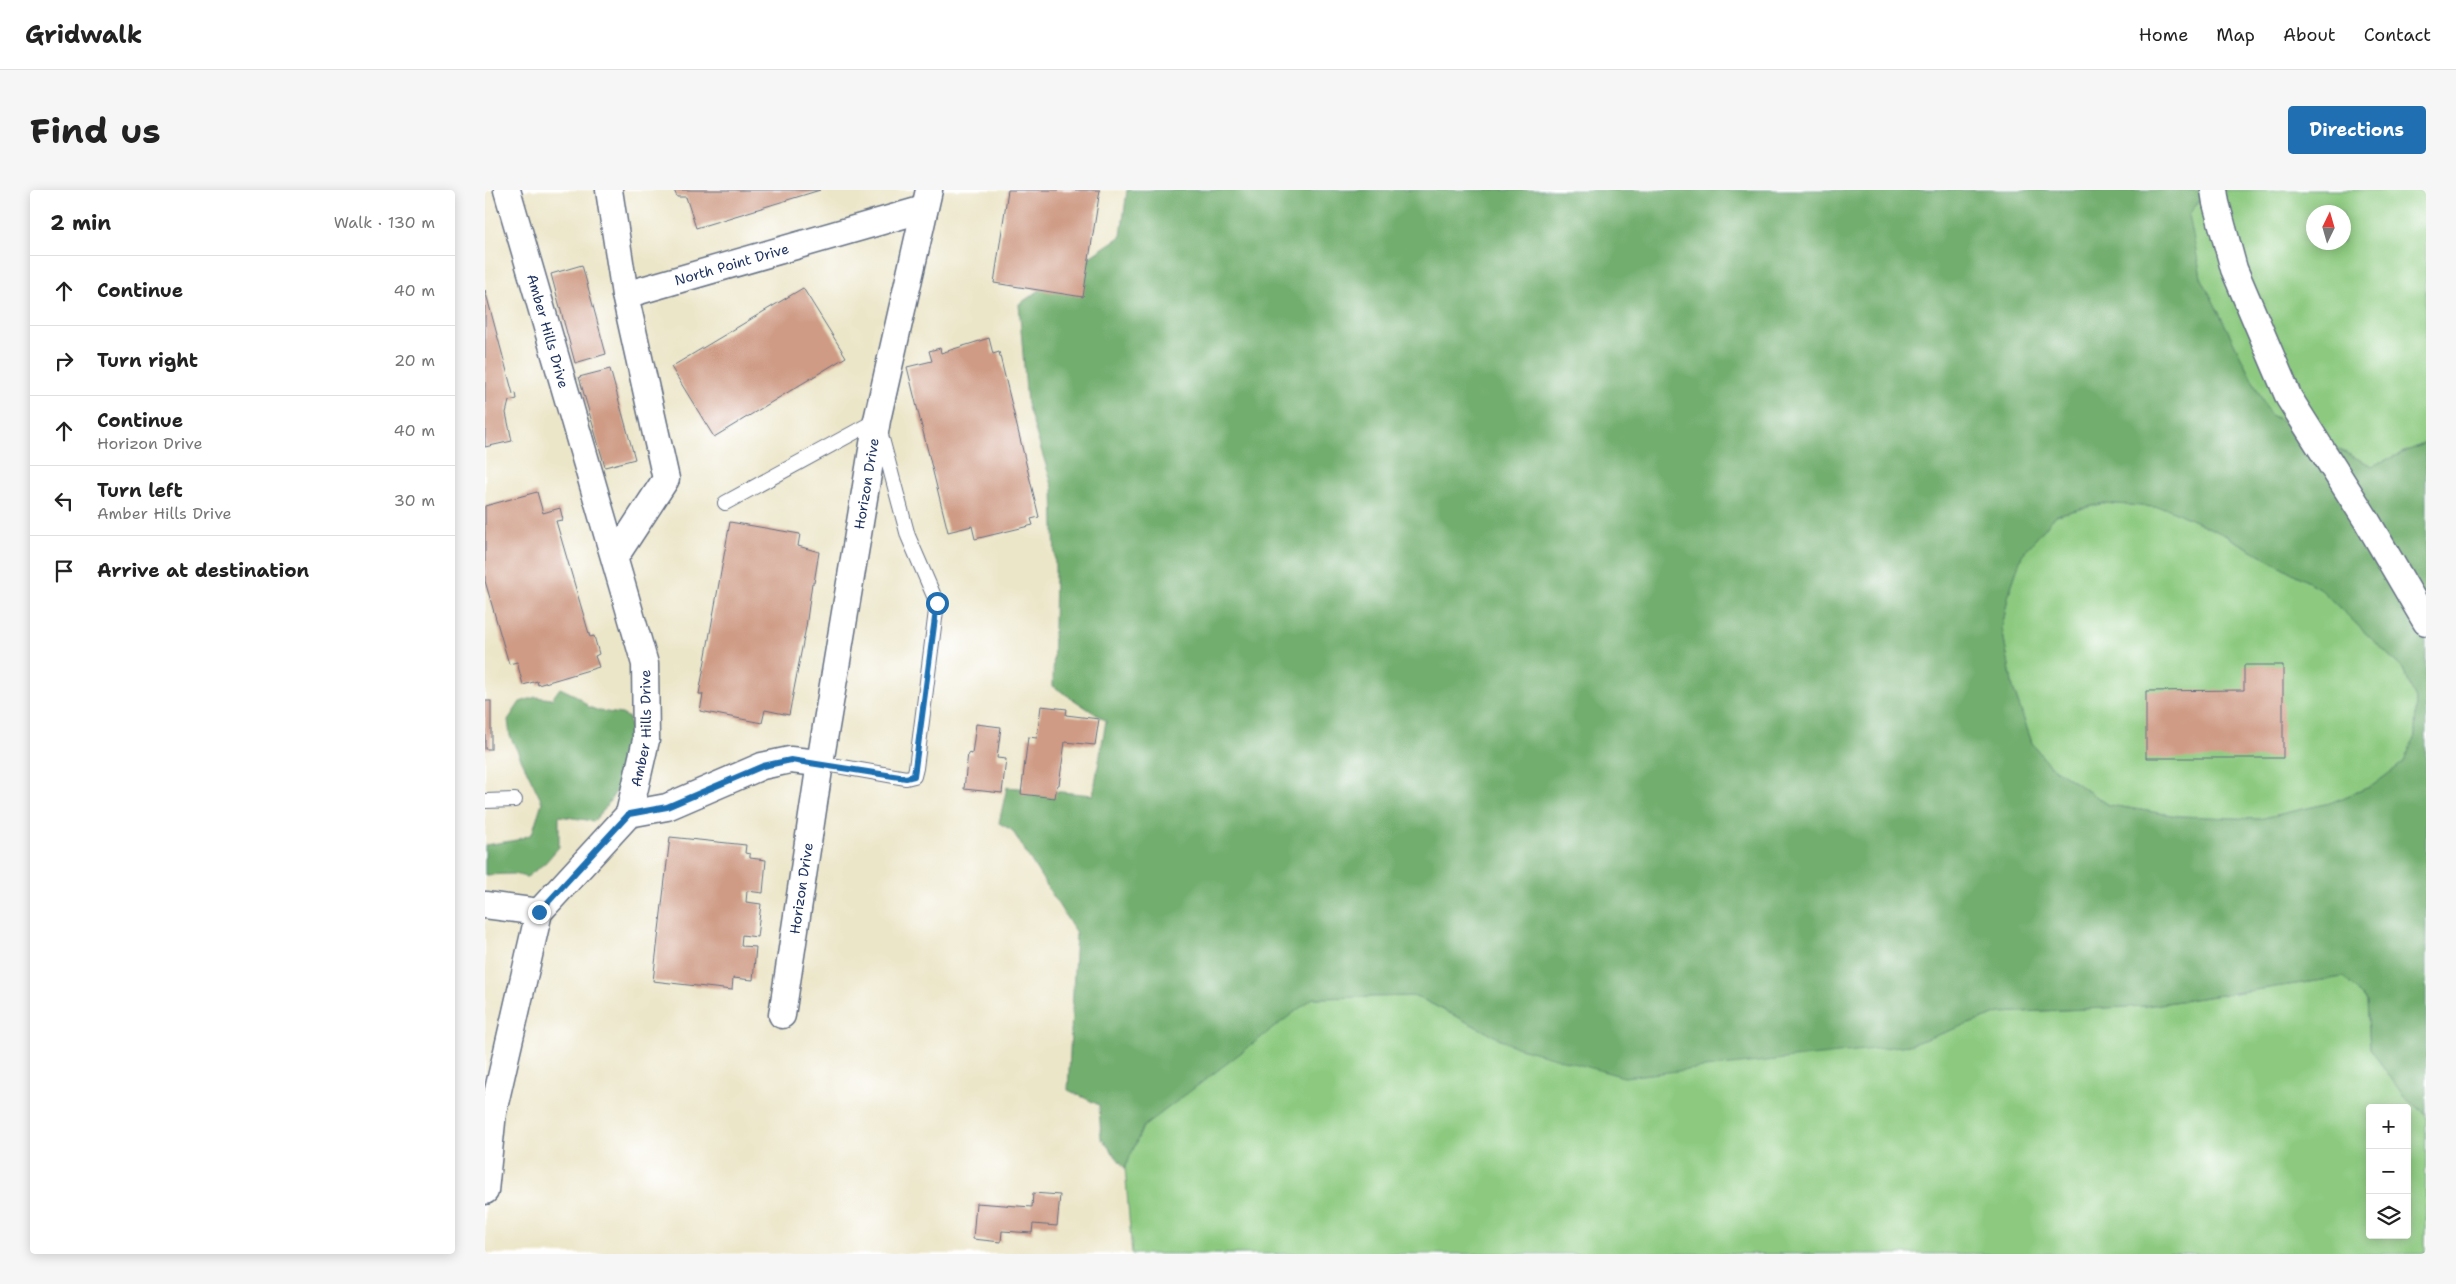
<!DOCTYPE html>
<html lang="en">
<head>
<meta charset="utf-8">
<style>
  body { margin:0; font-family:"Shantell Sans",sans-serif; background:#f6f6f6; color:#222 }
  .controls { position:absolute; right:15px; bottom:15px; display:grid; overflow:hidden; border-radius:5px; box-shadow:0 2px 12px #0003 }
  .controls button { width:45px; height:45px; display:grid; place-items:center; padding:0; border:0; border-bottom:1px solid #e0e0e0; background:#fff; color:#222; font:25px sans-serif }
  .compass { position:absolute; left:1821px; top:15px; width:45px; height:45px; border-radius:50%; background:#fff; box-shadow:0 2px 12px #0003; rotate:5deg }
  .stop { position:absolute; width:15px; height:15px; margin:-11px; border:4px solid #1f6fb2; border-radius:50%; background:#fff }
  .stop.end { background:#1f6fb2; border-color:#fff; box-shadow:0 1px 5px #0008 }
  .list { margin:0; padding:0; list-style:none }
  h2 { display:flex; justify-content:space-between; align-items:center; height:65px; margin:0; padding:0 20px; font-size:21px }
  h2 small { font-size:16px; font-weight:400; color:#767676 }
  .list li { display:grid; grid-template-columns:32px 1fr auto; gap:15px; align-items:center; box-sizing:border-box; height:70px; padding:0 20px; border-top:1px solid #e0e0e0 }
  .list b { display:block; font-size:19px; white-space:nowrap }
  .list p { margin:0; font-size:16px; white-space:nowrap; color:#767676 }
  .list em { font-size:16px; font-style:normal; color:#767676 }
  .icon { flex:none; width:28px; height:28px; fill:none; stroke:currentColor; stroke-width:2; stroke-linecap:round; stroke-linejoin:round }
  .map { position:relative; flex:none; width:1941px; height:1064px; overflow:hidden; border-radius:5px }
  header { display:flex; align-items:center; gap:30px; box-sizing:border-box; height:70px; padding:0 25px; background:#fff; border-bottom:1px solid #e0e0e0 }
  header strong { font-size:24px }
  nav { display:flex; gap:28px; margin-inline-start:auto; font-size:18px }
  .intro { display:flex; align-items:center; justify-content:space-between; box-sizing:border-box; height:120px; padding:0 30px }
  h1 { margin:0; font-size:35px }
  .button { padding:12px 22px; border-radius:5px; background:#1f6fb2; color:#fff; font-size:18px; font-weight:700 }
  main { display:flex; gap:30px; padding:0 30px }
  aside { flex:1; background:#fff; border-radius:5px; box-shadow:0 2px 12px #0003 }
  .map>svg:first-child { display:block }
  .green { fill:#8dca80; stroke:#547c6f; fill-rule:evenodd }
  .forest { fill:#72ae6e; stroke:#466e66; fill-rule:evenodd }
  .building { fill:#cf9b85 }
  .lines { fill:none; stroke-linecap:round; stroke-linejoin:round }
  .service-casing { stroke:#646f83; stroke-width:16 }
  .minor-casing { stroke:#646f83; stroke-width:29 }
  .service { stroke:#fff; stroke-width:14 }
  .minor { stroke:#fff; stroke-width:26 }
  .route { stroke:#1f6fb2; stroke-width:6 }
  .labels { text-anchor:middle; stroke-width:5; stroke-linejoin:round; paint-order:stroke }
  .street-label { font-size:14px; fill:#1b2f5e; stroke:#fff }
</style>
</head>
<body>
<header>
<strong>Gridwalk</strong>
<nav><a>Home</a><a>Map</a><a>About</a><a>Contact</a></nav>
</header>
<div class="intro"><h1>Find us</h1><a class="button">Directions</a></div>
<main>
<aside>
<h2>2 min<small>Walk · 130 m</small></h2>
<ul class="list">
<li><svg class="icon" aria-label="ahead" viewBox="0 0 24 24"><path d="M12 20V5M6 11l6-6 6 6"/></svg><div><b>Continue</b></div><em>40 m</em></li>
<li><svg class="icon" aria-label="right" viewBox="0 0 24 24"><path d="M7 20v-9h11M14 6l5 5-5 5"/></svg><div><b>Turn right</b></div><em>20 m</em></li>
<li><svg class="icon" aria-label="ahead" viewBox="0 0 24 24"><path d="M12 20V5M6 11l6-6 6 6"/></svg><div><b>Continue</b><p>Horizon Drive</p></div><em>40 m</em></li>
<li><svg class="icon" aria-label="left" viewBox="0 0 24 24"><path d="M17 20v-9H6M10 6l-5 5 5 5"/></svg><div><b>Turn left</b><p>Amber Hills Drive</p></div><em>30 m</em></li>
<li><svg class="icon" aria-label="arrive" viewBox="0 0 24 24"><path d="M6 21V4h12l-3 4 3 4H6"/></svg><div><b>Arrive at destination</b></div></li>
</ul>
</aside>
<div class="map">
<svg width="1941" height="1064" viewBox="0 0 1941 1064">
  <rect width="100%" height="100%" fill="#fff"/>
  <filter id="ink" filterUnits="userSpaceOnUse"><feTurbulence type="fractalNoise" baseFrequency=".02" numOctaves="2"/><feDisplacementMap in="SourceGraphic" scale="10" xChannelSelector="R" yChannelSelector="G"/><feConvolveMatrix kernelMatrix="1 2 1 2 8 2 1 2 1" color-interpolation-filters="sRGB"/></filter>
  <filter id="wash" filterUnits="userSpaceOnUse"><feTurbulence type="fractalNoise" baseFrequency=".0096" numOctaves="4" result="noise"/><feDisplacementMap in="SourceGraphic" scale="20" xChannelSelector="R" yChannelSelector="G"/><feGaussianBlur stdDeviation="1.12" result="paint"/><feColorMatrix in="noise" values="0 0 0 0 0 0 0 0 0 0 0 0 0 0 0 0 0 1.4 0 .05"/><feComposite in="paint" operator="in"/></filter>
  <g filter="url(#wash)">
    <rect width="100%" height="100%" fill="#ece6c9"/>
    <g class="green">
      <path d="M 1721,0 L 1941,0 L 1941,253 L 1887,276 L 1785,225 L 1716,87 L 1703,25 ZM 1828,22 L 1858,22 L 1858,52 L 1828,52 Z"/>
      <path d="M 1619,313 L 1682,318 L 1742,346 L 1834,398 L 1918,479 L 1931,509 L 1930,546 L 1919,572 L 1887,596 L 1845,613 L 1774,629 L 1693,626 L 1624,615 L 1564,575 L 1547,553 L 1528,498 L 1517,438 L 1524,403 L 1537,365 L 1571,325 Z"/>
      <path d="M 1858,787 L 1882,811 L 1885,858 L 1920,908 L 1941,924 L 1940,1064 L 647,1064 L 640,978 L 657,937 L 828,808 L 931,806 L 1031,857 L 1424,855 L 1515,823 L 1661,816 ZM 1885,918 L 1922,918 L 1922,1045 L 1885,1045 Z"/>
    </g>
    <g class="forest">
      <path d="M 642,0 L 1722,0 L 1704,25 L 1716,87 L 1785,225 L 1887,276 L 1941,253 L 1941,924 L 1920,908 L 1885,858 L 1882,811 L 1858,787 L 1661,816 L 1515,823 L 1424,855 L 1139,887 L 1031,857 L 931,806 L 828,808 L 658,937 L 640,978 L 616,948 L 614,915 L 583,900 L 591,743 L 527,640 L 514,633 L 522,597 L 608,605 L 621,531 L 568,496 L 570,379 L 568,298 L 542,214 L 534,114 L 636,46 ZM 1619,313 L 1682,318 L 1742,346 L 1834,398 L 1918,479 L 1931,509 L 1930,546 L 1919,572 L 1887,596 L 1845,613 L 1774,629 L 1693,626 L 1624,615 L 1564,575 L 1547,553 L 1528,498 L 1517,438 L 1524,403 L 1537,365 L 1571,325 Z"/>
      <path d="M 75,498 L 92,506 L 104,517 L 114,521 L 137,524 L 144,528 C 145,535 147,544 147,551 C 145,577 128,613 109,631 L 74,626 L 74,657 L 60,673 L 42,687 L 28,684 L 0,685 L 0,655 L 32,650 L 47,644 L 57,612 L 25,546 L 23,530 L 35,512 L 51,507 L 67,509 Z"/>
    </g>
    <g id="blocks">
      <g class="building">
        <path d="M 189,0 L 335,0 L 211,38 L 201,7 L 192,7 Z"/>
        <path d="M 523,0 L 615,0 L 598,107 L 509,93 Z"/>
        <path d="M 97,75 L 121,164 L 90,173 L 66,84 Z"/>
        <path d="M 318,98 L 361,167 L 229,247 L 186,177 Z"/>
        <path d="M 0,100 L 28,204 L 31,203 L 32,209 L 24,211 L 21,223 L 27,251 L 0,257 Z"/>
        <path d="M 504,148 L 508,164 L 514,162 L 554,327 L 546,329 L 548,335 L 490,349 L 487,336 L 463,342 L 422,177 L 447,171 L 444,161 L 455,158 L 456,163 Z"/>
        <path d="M 125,179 L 150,269 L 120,277 L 94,187 Z"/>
        <path d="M 52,302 L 58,323 L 75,318 L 78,330 L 71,331 L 105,447 L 109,446 L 114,464 L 110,466 L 114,477 L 53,495 L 52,491 L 38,495 L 32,472 L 24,474 L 0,391 L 0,316 Z"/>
        <path d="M 245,332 L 315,344 L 313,356 L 334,362 L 329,393 L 327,393 L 321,437 L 304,525 L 280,520 L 277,533 L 215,521 L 218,504 L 214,504 Z"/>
        <path d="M 1759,475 L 1798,475 L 1798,568 L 1661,568 L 1661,501 L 1759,500 Z"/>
        <rect x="0" y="511" width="6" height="48"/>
        <path d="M 556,516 L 582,519 L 581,525 L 614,529 L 610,555 L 580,552 L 574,595 L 572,595 L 570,608 L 536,604 L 543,547 L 552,548 Z"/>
        <path d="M 491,534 L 516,537 L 512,568 L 521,569 L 517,603 L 479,599 L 483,563 L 487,564 Z"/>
        <path d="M 185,647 L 261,655 L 260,663 L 265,664 L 265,668 L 281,670 L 278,703 L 262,701 L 261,712 L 276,714 L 272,747 L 257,745 L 256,756 L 271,757 L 268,790 L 248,788 L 247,800 L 168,791 Z"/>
        <path d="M 548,1003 L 575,1005 L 572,1036 L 548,1034 L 547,1043 L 517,1041 L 516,1052 L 488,1049 L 491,1013 L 547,1017 Z"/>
      </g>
    </g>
  </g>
  <g filter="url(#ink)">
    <use href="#blocks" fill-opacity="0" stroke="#646f83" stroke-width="1"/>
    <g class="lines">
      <g class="service-casing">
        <g id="service">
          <path d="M 240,313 L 392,230 L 423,346 L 452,413 L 431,578 L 429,586 L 421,588 L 335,573"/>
          <path d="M 0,611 L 30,610"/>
        </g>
      </g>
      <g class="minor-casing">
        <g id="minor">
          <path d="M 124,0 L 140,105 L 181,289 L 130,367"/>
          <path d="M 1729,0 L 1731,13 L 1749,79 L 1804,208 L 1882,331 L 1941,432"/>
          <path id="s1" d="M 140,105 L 439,19"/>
          <path d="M 144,624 L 182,617 L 277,576 L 305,570 L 335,573"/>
          <path d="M 0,715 L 54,722"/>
          <path id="s2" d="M 297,825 L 335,573 L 392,230 L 444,0"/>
          <path id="s3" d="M 0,1001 L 8,922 L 54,722 L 144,624 L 161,550 L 160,474 L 22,0"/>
        </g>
      </g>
      <use href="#service" class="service"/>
      <use href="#minor" class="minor"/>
    </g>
  </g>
  <g class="lines" filter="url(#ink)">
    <path class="route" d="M 54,722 L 144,624 L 182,617 L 278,576 L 306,570 L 421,588 L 429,586 L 452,413"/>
  </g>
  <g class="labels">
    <g class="street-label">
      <text dy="5" stroke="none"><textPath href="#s1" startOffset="111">North Point Drive</textPath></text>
      <text transform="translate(63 141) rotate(74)" y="5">Amber Hills Drive</text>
      <text dy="5" stroke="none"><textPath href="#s2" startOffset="538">Horizon Drive</textPath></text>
      <text dy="5" stroke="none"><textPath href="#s3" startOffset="505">Amber Hills Drive</textPath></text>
      <text dy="5" stroke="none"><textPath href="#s2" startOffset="128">Horizon Drive</textPath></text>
    </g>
  </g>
</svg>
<div class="controls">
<button>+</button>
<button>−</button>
<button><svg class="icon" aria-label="layers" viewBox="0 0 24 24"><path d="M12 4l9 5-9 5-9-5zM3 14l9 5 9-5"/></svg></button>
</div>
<svg class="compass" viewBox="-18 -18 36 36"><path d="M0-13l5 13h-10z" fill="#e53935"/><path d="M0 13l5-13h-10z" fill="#767676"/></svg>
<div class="stop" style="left:452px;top:413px"></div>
<div class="stop end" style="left:54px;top:722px"></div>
</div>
</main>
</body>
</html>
